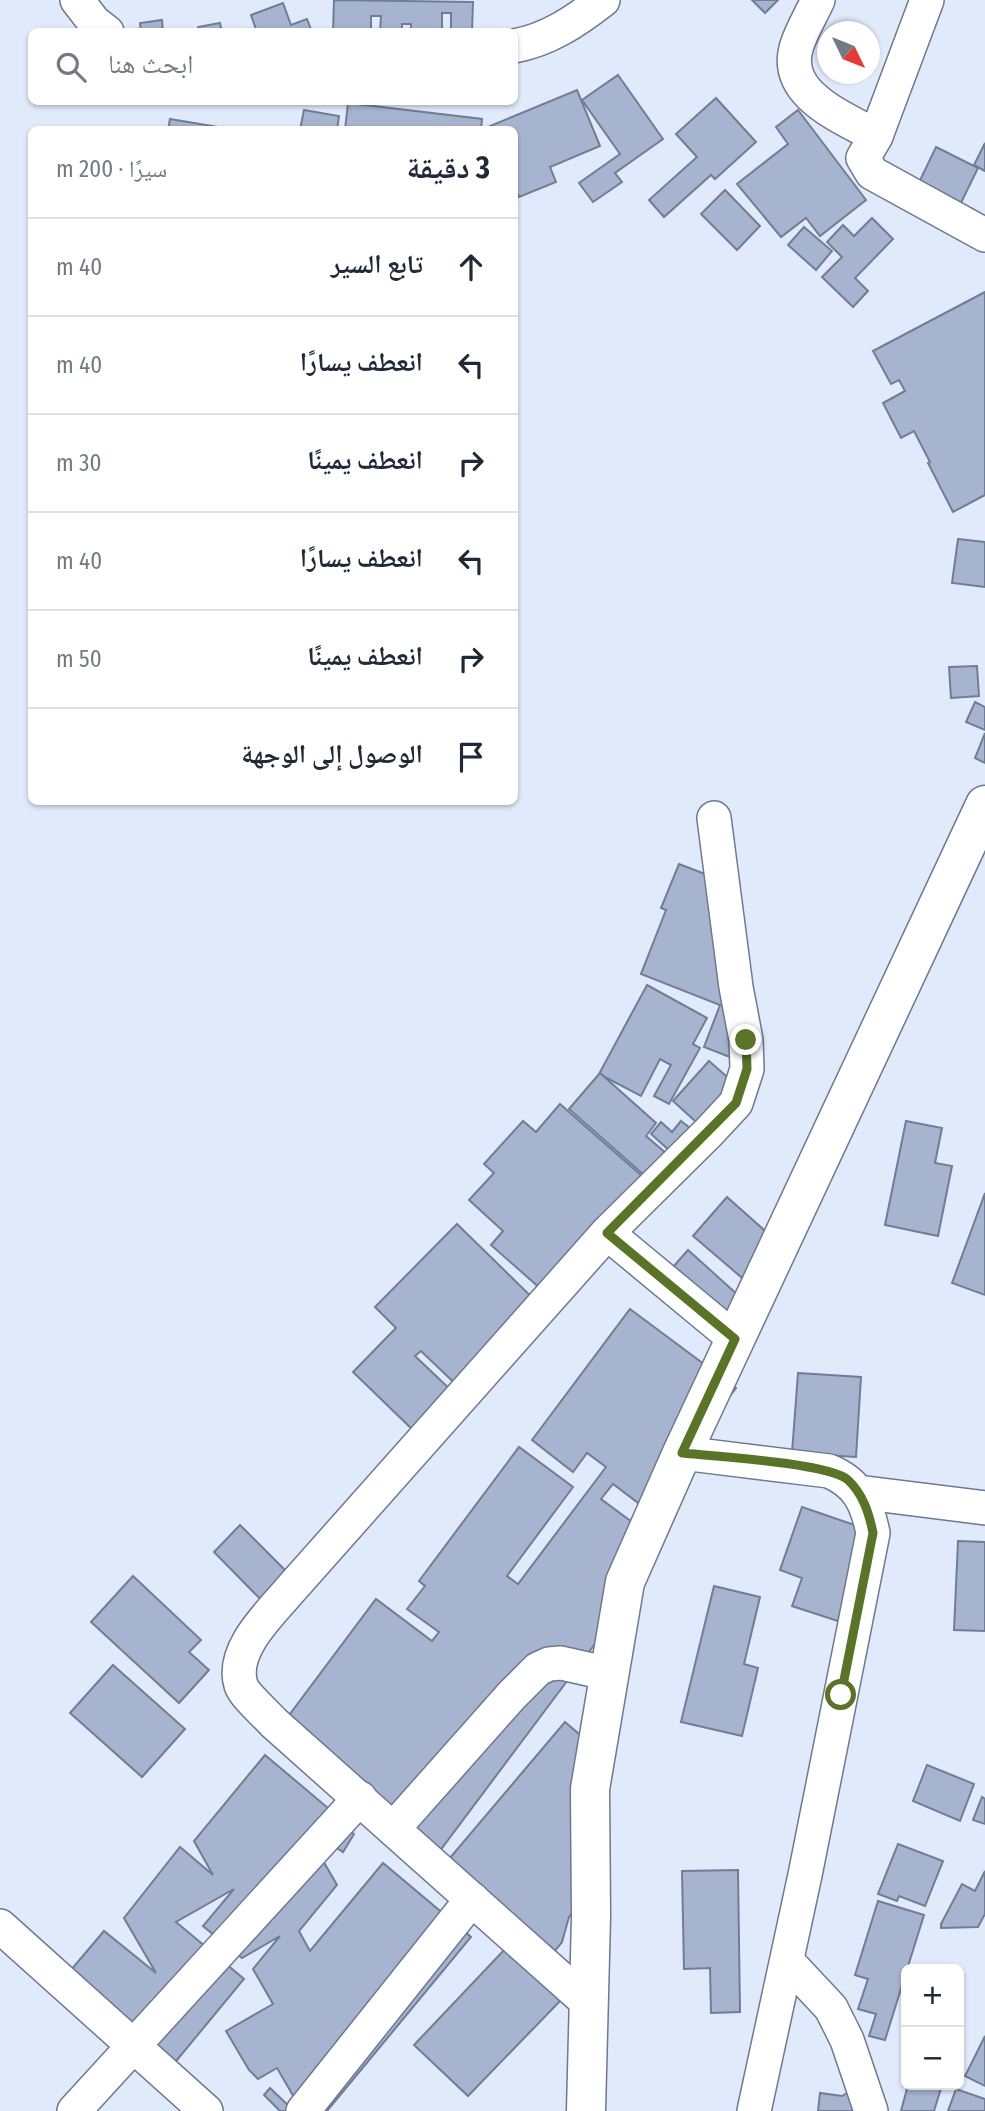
<!DOCTYPE html>
<html lang="ar">
<head>
<meta charset="utf-8">
<style>
  body { margin:0; font-family:"Fira Sans Condensed","Noto Naskh Arabic",sans-serif; background:#f6f6f7; color:#1f2937; direction:rtl }
  .controls { position:absolute; right:21px; bottom:21px; display:grid; overflow:hidden; border-radius:10px; box-shadow:0 2px 5px #0004 }
  .controls button { width:63px; height:63px; display:grid; place-items:center; padding:0; border:0; border-bottom:2px solid #e0e1e3; background:#fff; color:#1f2937; font:35px sans-serif }
  .compass { position:absolute; left:817px; top:21px; width:63px; height:63px; border-radius:50%; background:#fff; box-shadow:0 2px 5px #0004; rotate:133deg }
  .stop { position:absolute; width:21px; height:21px; margin:-16px; border:5px solid #597427; border-radius:50%; background:#fff }
  .stop.end { background:#597427; border-color:#fff; box-shadow:0 2px 7px #0008 }
  .list { margin:0; padding:0; list-style:none }
  h2 { display:flex; justify-content:space-between; align-items:center; height:91px; margin:0; padding:0 28px; font-size:30px }
  h2 small { font-size:23px; font-weight:400; color:#747a83 }
  .list li { display:grid; grid-template-columns:46px 1fr auto; gap:21px; align-items:center; box-sizing:border-box; height:98px; padding:0 28px; border-top:2px solid #e0e1e3 }
  .list b { display:block; font-size:26px; white-space:nowrap }
  .list em { font-size:23px; font-style:normal; color:#747a83 }
  .icon { flex:none; width:38px; height:38px; fill:none; stroke:currentColor; stroke-width:2; stroke-linecap:round; stroke-linejoin:round }
  .map { position:relative; flex:none; width:985px; height:2111px; overflow:hidden; direction:ltr }
  .search { position:absolute; background:#fff; box-shadow:0 2px 5px #0004; left:28px; top:28px; width:490px; height:77px; display:flex; align-items:center; gap:18px; box-sizing:border-box; padding:0 24px; border-radius:10px; color:#747a83; font-size:26px }
  .panel { position:absolute; background:#fff; box-shadow:0 2px 5px #0004; left:28px; top:126px; width:490px; height:679px; border-radius:10px; direction:rtl }
  .map>svg:first-child { display:block }
  .building { fill:#a6b4d0; stroke:#707d96; stroke-width:2 }
  .lines { fill:none; stroke-linecap:round; stroke-linejoin:round }
  .minor-casing { stroke:#6c7992; stroke-width:36 }
  .secondary-casing { stroke:#6c7992; stroke-width:41 }
  .minor { stroke:#fff; stroke-width:33 }
  .secondary { stroke:#fff; stroke-width:38 }
  .route { stroke:#597427; stroke-width:9 }
</style>
</head>
<body>
<div class="map">
<svg width="985" height="2111" viewBox="0 0 985 2111">
  <rect width="100%" height="100%" fill="#e1eafb"/>
  <g class="building">
    <path d="M 334,0 L 473,2 L 472,32 L 451,32 L 451,13 L 442,13 L 442,32 L 411,32 L 411,24 L 402,24 L 402,32 L 380,32 L 381,16 L 371,16 L 371,32 L 333,32 Z"/>
    <path d="M 752,0 L 778,0 L 765,13 Z"/>
    <path d="M 283,3 L 291,25 L 307,19 L 312,32 L 257,32 L 251,15 Z"/>
    <path d="M 162,20 L 163,32 L 141,32 L 140,23 Z"/>
    <path d="M 220,23 L 222,32 L 199,32 L 198,27 Z"/>
    <path d="M 618,75 L 663,139 L 615,173 L 622,182 L 593,202 L 579,183 L 620,154 L 582,100 Z"/>
    <path d="M 577,90 L 600,146 L 550,167 L 556,182 L 519,197 L 514,186 L 514,130 L 491,130 L 490,126 Z"/>
    <path d="M 716,98 L 756,142 L 715,179 L 711,175 L 664,217 L 649,200 L 697,157 L 676,134 Z"/>
    <path d="M 348,103 L 482,119 L 481,130 L 345,130 Z"/>
    <path d="M 304,110 L 339,116 L 337,130 L 300,130 Z"/>
    <path d="M 798,110 L 866,200 L 820,236 L 806,218 L 781,237 L 737,184 L 788,144 L 776,127 Z"/>
    <path d="M 170,119 L 236,130 L 168,130 Z"/>
    <path d="M 985,143 L 985,171 L 974,165 Z"/>
    <path d="M 936,147 L 978,168 L 957,211 L 913,195 Z"/>
    <path d="M 725,190 L 760,226 L 737,250 L 701,214 Z"/>
    <path d="M 872,218 L 893,239 L 855,278 L 868,291 L 853,307 L 822,277 L 842,257 L 827,242 L 843,225 L 854,236 Z"/>
    <path d="M 804,227 L 832,251 L 816,270 L 788,245 Z"/>
    <path d="M 985,292 L 985,495 L 953,512 L 928,463 L 930,462 L 914,431 L 901,438 L 883,403 L 905,391 L 899,380 L 891,384 L 873,351 Z"/>
    <path d="M 958,539 L 985,542 L 985,587 L 952,583 Z"/>
    <path d="M 977,666 L 979,696 L 951,698 L 949,667 Z"/>
    <path d="M 975,702 L 985,707 L 985,730 L 966,722 Z"/>
    <path d="M 985,733 L 985,763 L 975,758 Z"/>
    <path d="M 679,864 L 726,882 L 745,1063 L 704,1047 L 720,1005 L 641,974 L 666,910 L 661,908 Z"/>
    <path d="M 647,985 L 707,1018 L 693,1044 L 700,1048 L 669,1104 L 654,1096 L 671,1065 L 660,1059 L 641,1096 L 599,1074 Z"/>
    <path d="M 709,1061 L 742,1090 L 706,1131 L 673,1101 Z"/>
    <path d="M 600,1073 L 656,1123 L 646,1136 L 674,1160 L 653,1183 L 569,1109 Z"/>
    <path d="M 560,1104 L 651,1184 L 550,1297 L 491,1245 L 503,1231 L 469,1200 L 494,1173 L 484,1164 L 523,1121 L 536,1132 Z"/>
    <path d="M 681,1121 L 690,1128 L 671,1152 L 651,1134 L 661,1122 L 672,1132 Z"/>
    <path d="M 906,1121 L 942,1128 L 935,1163 L 952,1166 L 938,1236 L 885,1225 Z"/>
    <path d="M 985,1193 L 985,1295 L 952,1283 Z"/>
    <path d="M 727,1197 L 781,1245 L 748,1283 L 693,1236 Z"/>
    <path d="M 457,1224 L 545,1310 L 465,1393 L 421,1351 L 415,1356 L 454,1393 L 415,1432 L 353,1372 L 396,1328 L 375,1307 Z"/>
    <path d="M 688,1250 L 759,1314 L 729,1348 L 658,1284 Z"/>
    <path d="M 630,1309 L 736,1388 L 646,1509 L 613,1484 L 601,1499 L 659,1542 L 624,1605 L 436,1856 L 275,1734 L 376,1599 L 432,1641 L 439,1632 L 407,1609 L 425,1586 L 419,1581 L 519,1447 L 573,1487 L 507,1576 L 518,1584 L 606,1467 L 587,1453 L 573,1472 L 532,1440 Z"/>
    <path d="M 798,1373 L 861,1377 L 856,1457 L 792,1453 Z"/>
    <path d="M 802,1507 L 875,1532 L 844,1623 L 792,1606 L 802,1578 L 780,1570 Z"/>
    <path d="M 240,1525 L 299,1584 L 272,1611 L 214,1552 Z"/>
    <path d="M 958,1541 L 985,1542 L 985,1631 L 954,1630 Z"/>
    <path d="M 133,1576 L 201,1640 L 189,1652 L 209,1670 L 179,1703 L 91,1622 Z"/>
    <path d="M 714,1586 L 760,1597 L 744,1664 L 758,1668 L 742,1736 L 681,1722 Z"/>
    <path d="M 113,1665 L 185,1729 L 142,1777 L 70,1713 Z"/>
    <path d="M 565,1722 L 578,1733 L 598,1738 L 575,1909 L 569,1917 L 562,1942 L 550,1957 L 444,1865 Z"/>
    <path d="M 265,1755 L 328,1808 L 307,1833 L 337,1885 L 299,1931 L 310,1951 L 383,1863 L 471,1937 L 327,2111 L 302,2111 L 277,2068 L 258,2079 L 249,2070 L 226,2031 L 273,2004 L 253,1969 L 280,1936 L 242,1958 L 203,1926 L 234,1889 L 176,1922 L 244,1979 L 167,2072 L 60,1983 L 104,1931 L 156,1973 L 124,1918 L 180,1847 L 213,1875 L 194,1841 Z"/>
    <path d="M 927,1765 L 974,1784 L 960,1821 L 913,1801 Z"/>
    <path d="M 982,1797 L 985,1799 L 985,1824 L 973,1820 Z"/>
    <path d="M 333,1819 L 354,1834 L 343,1852 L 320,1837 Z"/>
    <path d="M 898,1844 L 943,1861 L 925,1906 L 899,1896 L 897,1901 L 878,1894 Z"/>
    <path d="M 738,1870 L 740,2012 L 711,2013 L 710,1968 L 684,1969 L 682,1871 Z"/>
    <path d="M 985,1871 L 985,1914 L 978,1927 L 941,1928 L 941,1924 L 962,1884 L 975,1891 Z"/>
    <path d="M 878,1901 L 924,1915 L 885,2040 L 869,2036 L 876,2014 L 858,2009 L 868,1979 L 855,1975 Z"/>
    <path d="M 507,1947 L 562,1999 L 468,2096 L 414,2045 Z"/>
    <path d="M 985,2036 L 985,2086 L 965,2076 Z"/>
    <path d="M 908,2085 L 942,2085 L 934,2111 L 901,2111 Z"/>
    <path d="M 270,2088 L 294,2111 L 280,2111 L 264,2095 Z"/>
    <path d="M 956,2089 L 985,2099 L 985,2111 L 948,2111 Z"/>
    <path d="M 852,2090 L 864,2111 L 818,2111 L 820,2093 L 842,2096 Z"/>
  </g>
  <g class="lines">
    <g class="minor-casing">
      <g id="minor">
        <path d="M 77,0 L 94,22 L 107,32"/>
        <path d="M 818,0 C 811,15 802,30 797,45 C 781,94 842,117 876,136"/>
        <path d="M 927,0 L 876,136 L 863,158 L 872,173 L 985,235"/>
        <path d="M 514,46 C 548,40 576,21 603,0"/>
        <path d="M 607,1233 L 735,1339"/>
        <path d="M 682,1453 L 829,1471 C 858,1483 867,1503 873,1533 L 805,1875 L 754,2111"/>
        <path d="M 858,1492 L 985,1508"/>
        <path d="M 393,1829 L 512,1695 L 538,1669 L 549,1664 L 561,1663 L 610,1674"/>
        <path d="M 0,1926 L 206,2111"/>
        <path d="M 787,1961 L 831,2008 L 847,2040 L 871,2111"/>
        <path d="M 587,2002 L 274,1723 C 266,1714 244,1695 241,1685 C 230,1650 270,1614 290,1590 L 607,1233 L 709,1132 L 736,1103 L 747,1069 L 746,1040 L 736,987 L 714,818"/>
        <path d="M 74,2111 L 360,1798"/>
        <path d="M 303,2111 L 472,1899"/>
      </g>
    </g>
    <g class="secondary-casing">
      <path id="secondary" d="M 586,2111 L 591,1917 L 590,1789 L 625,1582 L 682,1453 L 985,805"/>
    </g>
    <use href="#minor" class="minor"/>
    <use href="#secondary" class="secondary"/>
  </g>
  <g class="lines">
    <path class="route" d="M 746,1040 L 747,1069 L 736,1103 L 607,1233 L 735,1339 L 682,1453 C 712,1456 829,1463 848,1480 C 863,1494 869,1513 873,1533 L 841,1695"/>
  </g>
</svg>
<div class="controls">
<button>+</button>
<button>−</button>
</div>
<svg class="compass" viewBox="-18 -18 36 36"><path d="M0-13l5 13h-10z" fill="#e53935"/><path d="M0 13l5-13h-10z" fill="#747a83"/></svg>
<div class="stop" style="left:841px;top:1695px"></div>
<div class="stop end" style="left:746px;top:1040px"></div>
<div class="search"><svg class="icon" aria-label="search" viewBox="0 0 24 24"><circle cx="10" cy="10" r="6"/><path d="M15 15l6 6"/></svg>ابحث هنا</div>
<section class="panel">
<h2>3 دقيقة<small>سيرًا · 200 m</small></h2>
<ul class="list">
<li><svg class="icon" aria-label="ahead" viewBox="0 0 24 24"><path d="M12 20V5M6 11l6-6 6 6"/></svg><div><b>تابع السير</b></div><em>40 m</em></li>
<li><svg class="icon" aria-label="left" viewBox="0 0 24 24"><path d="M17 20v-9H6M10 6l-5 5 5 5"/></svg><div><b>انعطف يسارًا</b></div><em>40 m</em></li>
<li><svg class="icon" aria-label="right" viewBox="0 0 24 24"><path d="M7 20v-9h11M14 6l5 5-5 5"/></svg><div><b>انعطف يمينًا</b></div><em>30 m</em></li>
<li><svg class="icon" aria-label="left" viewBox="0 0 24 24"><path d="M17 20v-9H6M10 6l-5 5 5 5"/></svg><div><b>انعطف يسارًا</b></div><em>40 m</em></li>
<li><svg class="icon" aria-label="right" viewBox="0 0 24 24"><path d="M7 20v-9h11M14 6l5 5-5 5"/></svg><div><b>انعطف يمينًا</b></div><em>50 m</em></li>
<li><svg class="icon" aria-label="arrive" viewBox="0 0 24 24"><path d="M6 21V4h12l-3 4 3 4H6"/></svg><div><b>الوصول إلى الوجهة</b></div></li>
</ul>
</section>
</div>
</body>
</html>
